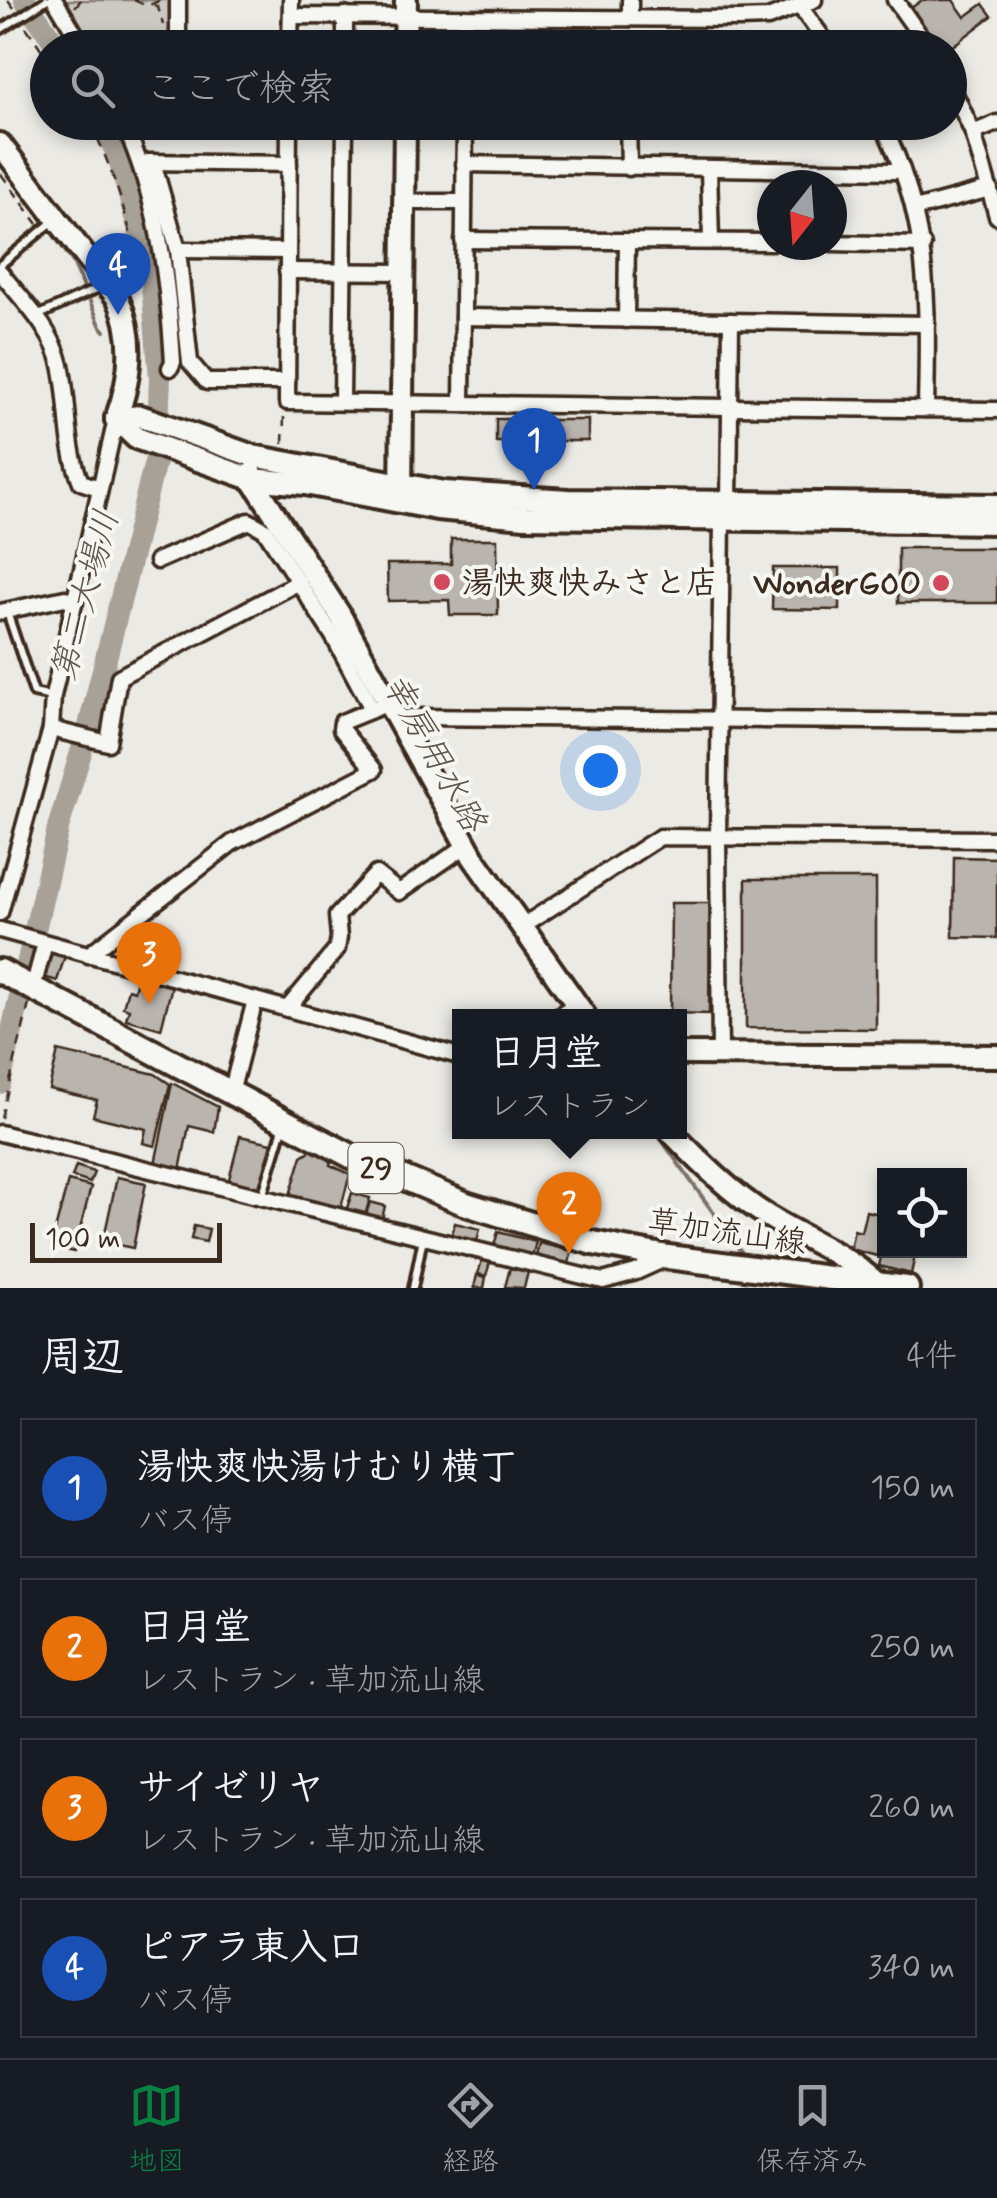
<!DOCTYPE html>
<html lang="ja">
<head>
<meta charset="utf-8">
<style>
  body { margin:0; font-family:Mynerve,"Klee One",sans-serif; background:#20242c; color:#f1f3f6 }
  .controls { position:absolute; right:30px; bottom:30px; display:grid; overflow:hidden; border-radius:0px; box-shadow:0 5px 15px #0003 }
  .controls button { width:90px; height:90px; display:grid; place-items:center; padding:0; border:0; border-bottom:2px solid #363941; background:#171b24; color:#f1f3f6; font:50px sans-serif }
  .compass { position:absolute; left:757px; top:170px; width:90px; height:90px; border-radius:50%; background:#171b24; box-shadow:0 5px 15px #0003; rotate:197deg }
  .scale { position:absolute; left:30px; bottom:25px; width:192px; box-sizing:border-box; padding-left:10px; border:5px solid #3b2a1e; border-top:0; font-size:28px; line-height:35px; white-space:nowrap; color:#3b2a1e; -webkit-text-stroke:8px #f6f6f2; paint-order:stroke }
  .you { position:absolute; left:600px; top:770px; width:35px; height:35px; margin:-25px; border:8px solid #fff; border-radius:50%; background:#1a73e8; box-shadow:0 0 0 15px #1a73e833 }
  .badge { display:grid; place-items:center; width:65px; height:65px; border-radius:50%; background:#0b8043; color:#fff; font-size:32px; font-weight:700 }
  .pin { position:absolute; translate:-50% -82px; filter:drop-shadow(0 2px 5px #0008) }
  .pin::after { content:''; position:absolute; top:52px; width:35px; height:30px; background:inherit; clip-path:polygon(0 0,100% 0,50% 100%) }
  .popup { position:absolute; left:452px; top:1009px; width:235px; height:130px; box-sizing:border-box; display:grid; place-content:center; border-radius:0px; background:#171b24; filter:drop-shadow(0 2px 8px #0005); font-size:32px; white-space:nowrap; color:#9ea1a6 }
  .popup b { font-size:38px; color:#f1f3f6 }
  .popup::after { content:''; position:absolute; left:50%; top:100%; margin-left:-20px; border:20px solid transparent; border-top-color:#171b24 }
  .list { margin:0; padding:0; list-style:none }
  h2 { display:flex; justify-content:space-between; align-items:center; height:130px; margin:0; padding:0 40px; font-size:42px }
  h2 small { font-size:32px; font-weight:400; color:#9ea1a6 }
  .list li { display:grid; grid-template-columns:65px 1fr auto; gap:30px; align-items:center; box-sizing:border-box; height:140px; margin:0 20px 20px; padding:0 20px; border:2px solid #363941; border-radius:0px }
  .list b { display:block; font-size:38px; white-space:nowrap }
  .list p { margin:0; font-size:32px; white-space:nowrap; color:#9ea1a6 }
  .list em { font-size:32px; font-style:normal; color:#9ea1a6 }
  .icon { flex:none; width:55px; height:55px; fill:none; stroke:currentColor; stroke-width:2; stroke-linecap:round; stroke-linejoin:round }
  .map { position:relative; flex:none; width:997px; height:1288px; overflow:hidden }
  .search { position:absolute; background:#171b24; box-shadow:0 5px 15px #0003; left:30px; right:30px; top:30px; height:110px; display:flex; align-items:center; gap:25px; box-sizing:border-box; padding:0 35px; border-radius:55px; color:#9ea1a6; font-size:38px }
  .sheet { height:770px; background:#171b24 }
  nav { display:flex; justify-content:space-around; align-items:center; box-sizing:border-box; height:140px; border-top:2px solid #363941; background:#171b24; font-size:28px; color:#9ea1a6 }
  nav a { display:grid; justify-items:center; gap:5px }
  nav .on { color:#0b8043 }
  .map>svg:first-child { display:block }
  .green { fill:#cdcac4; stroke:#847a71; stroke-width:2.5 }
  .lines { fill:none; stroke-linecap:round; stroke-linejoin:round }
  .stream { stroke:#7c7167; stroke-width:4 }
  .river { stroke:#a8a198; stroke-width:22 }
  .building { fill:#bab4ae; stroke:#3b2a1e; stroke-width:2.5 }
  .lane-casing { stroke:#3b2a1e; stroke-width:14 }
  .street-casing { stroke:#3b2a1e; stroke-width:21 }
  .secondary-casing { stroke:#3b2a1e; stroke-width:28 }
  .primary-casing { stroke:#3b2a1e; stroke-width:30 }
  .path { stroke:#3b2a1e; stroke-width:2.5; stroke-dasharray:10 8; stroke-linecap:butt }
  .lane { stroke:#f6f6f2; stroke-width:6 }
  .street { stroke:#f6f6f2; stroke-width:14 }
  .secondary { stroke:#f6f6f2; stroke-width:20 }
  .primary { stroke:#f6f6f2; stroke-width:22 }
  .poi-dot { fill:#d1495b; stroke:#f6f6f2; stroke-width:4 }
  .labels { text-anchor:middle; stroke-width:8; stroke-linejoin:round; paint-order:stroke }
  .shield { fill:#f6f6f2; stroke:#73675e; stroke-width:2.5 }
  .shield-label { font-size:30px; font-weight:bold; fill:#3b2a1e }
  .poi-label { font-size:32px; font-weight:bold; fill:#3b2a1e; stroke:#f6f6f2; text-anchor:start }
  .street-label { font-size:32px; fill:#3b2a1e; stroke:#f6f6f2 }
  .water-label { font-size:35px; font-style:italic; fill:#615449; stroke:#f6f6f2 }
</style>
</head>
<body>
<div class="map">
<svg width="997" height="1288" viewBox="0 0 997 1288">
  <rect width="100%" height="100%" fill="#ebeae5"/>
  <filter id="ink" filterUnits="userSpaceOnUse"><feTurbulence type="fractalNoise" baseFrequency=".01" numOctaves="2"/><feDisplacementMap in="SourceGraphic" scale="20" xChannelSelector="R" yChannelSelector="G"/><feConvolveMatrix kernelMatrix="1 2 1 2 8 2 1 2 1" color-interpolation-filters="sRGB"/></filter>
  <g filter="url(#ink)">
    <path class="green" d="M 65,0 L 171,0 L 171,47 L 91,47 L 65,6 Z"/>
    <g class="lines">
      <g class="stream">
        <path d="M 16,182 L 73,262 L 100,325 L 105,331"/>
        <path d="M 410,764 L 456,847"/>
        <path d="M 469,868 L 571,1016"/>
        <path d="M 656,1132 L 747,1260"/>
      </g>
      <g class="river">
        <path d="M 25,0 L 58,48"/>
        <path d="M 0,1083 L 59,825 L 89,726 L 157,454 L 160,378 L 151,274 L 118,156 L 102,122"/>
      </g>
    </g>
    <g class="building">
      <path d="M 922,0 L 953,0 L 965,17 L 983,4 L 992,16 L 950,48 L 934,48 L 907,11 Z"/>
      <path d="M 496,419 L 541,419 L 542,436 L 505,436 L 505,442 L 496,442 Z"/>
      <rect x="552" y="420" width="36" height="21"/>
      <path d="M 451,539 L 497,539 L 498,615 L 450,615 L 449,600 L 388,601 L 387,564 L 451,564 Z"/>
      <rect x="898" y="548" width="99" height="55"/>
      <path d="M 773,568 L 840,568 L 840,610 L 772,609 Z"/>
      <path d="M 954,857 L 997,858 L 997,938 L 953,937 Z"/>
      <path d="M 746,879 L 876,879 L 876,1029 L 746,1028 Z"/>
      <path d="M 671,903 L 710,903 L 709,1014 L 670,1013 Z"/>
      <path d="M 53,949 L 66,953 L 57,981 L 44,977 Z"/>
      <path d="M 139,973 L 173,982 L 161,1029 L 126,1019 L 129,1009 L 123,1007 L 128,989 L 134,991 Z"/>
      <path d="M 58,1051 L 155,1074 L 170,1084 L 155,1146 L 143,1143 L 146,1129 L 93,1116 L 97,1100 L 49,1089 Z"/>
      <path d="M 172,1083 L 218,1107 L 214,1132 L 189,1126 L 180,1170 L 155,1164 Z"/>
      <path d="M 240,1136 L 272,1143 L 261,1191 L 228,1183 Z"/>
      <path d="M 313,1149 L 331,1158 L 330,1165 L 350,1174 L 340,1211 L 290,1195 L 302,1156 Z"/>
      <path d="M 76,1166 L 94,1172 L 90,1183 L 72,1177 Z"/>
      <path d="M 117,1177 L 146,1183 L 133,1248 L 103,1242 Z"/>
      <path d="M 68,1181 L 91,1187 L 74,1252 L 51,1246 Z"/>
      <path d="M 352,1193 L 370,1198 L 365,1216 L 346,1211 Z"/>
      <path d="M 370,1202 L 385,1206 L 382,1219 L 366,1214 Z"/>
      <path d="M 866,1211 L 884,1215 L 884,1250 L 908,1250 L 907,1254 L 915,1256 L 911,1274 L 879,1266 L 881,1257 L 850,1249 L 854,1230 L 861,1232 Z"/>
      <path d="M 455,1223 L 480,1229 L 476,1245 L 451,1238 Z"/>
      <path d="M 194,1226 L 209,1229 L 206,1242 L 191,1239 Z"/>
      <path d="M 498,1232 L 536,1242 L 531,1260 L 493,1249 Z"/>
      <path d="M 539,1243 L 572,1251 L 568,1267 L 535,1261 Z"/>
      <path d="M 482,1260 L 490,1262 L 486,1276 L 478,1274 Z"/>
      <path d="M 510,1268 L 528,1272 L 524,1288 L 505,1287 Z"/>
      <path d="M 477,1275 L 486,1277 L 484,1288 L 474,1288 Z"/>
    </g>
    <g class="lines">
      <g class="lane-casing">
        <g id="lane">
          <path d="M 0,30 L 46,0"/>
          <path d="M 0,265 L 56,219"/>
          <path d="M 35,317 L 105,285"/>
          <path d="M 7,612 L 34,693 L 51,697"/>
          <path d="M 262,1197 L 283,1128"/>
          <path d="M 413,1288 L 423,1238"/>
        </g>
      </g>
      <g class="street-casing">
        <g id="street">
          <path d="M 55,0 L 84,48"/>
          <path d="M 895,0 L 929,48"/>
          <path d="M 799,5 L 830,48"/>
          <path d="M 291,16 L 739,19 L 768,18 L 814,0"/>
          <path d="M 465,17 L 465,48"/>
          <path d="M 630,18 L 630,0"/>
          <path d="M 178,48 L 178,0"/>
          <path d="M 290,48 L 291,0"/>
          <path d="M 345,48 L 345,15"/>
          <path d="M 950,83 L 973,133 L 997,216"/>
          <path d="M 123,122 C 158,198 168,279 173,362 L 170,368"/>
          <path d="M 289,122 L 287,402 L 997,410"/>
          <path d="M 628,122 L 629,168"/>
          <path d="M 881,122 C 931,217 928,306 926,409"/>
          <path d="M 973,133 L 997,123"/>
          <path d="M 148,162 L 289,164"/>
          <path d="M 153,162 L 178,250 L 190,362 L 207,382 L 287,382"/>
          <path d="M 464,164 L 894,171 L 901,168"/>
          <path d="M 709,169 L 711,241"/>
          <path d="M 404,202 L 463,202"/>
          <path d="M 915,209 L 990,189"/>
          <path d="M 463,240 L 772,242"/>
          <path d="M 832,243 L 923,245"/>
          <path d="M 178,250 L 287,251"/>
          <path d="M 287,271 L 403,272"/>
          <path d="M 0,272 C 22,300 53,330 61,365 C 70,405 65,444 81,482 L 99,488"/>
          <path d="M 463,317 L 927,324"/>
          <path d="M 626,320 L 627,242"/>
          <path d="M 342,402 L 345,122"/>
          <path d="M 462,403 L 465,122"/>
          <path d="M 729,503 L 731,321"/>
          <path d="M 157,561 L 249,521 L 265,530 L 333,636 L 372,709"/>
          <path d="M 0,612 L 65,598 L 75,602"/>
          <path d="M 398,720 L 410,717 L 997,722"/>
          <path d="M 51,729 L 108,743 L 119,677 L 299,582"/>
          <path d="M 0,913 L 51,729 L 53,696 L 116,419"/>
          <path d="M 521,927 L 660,837 L 997,839"/>
          <path d="M 0,930 L 459,1056"/>
          <path d="M 88,955 L 232,843 L 374,770 L 341,729 L 342,722 L 389,703"/>
          <path d="M 33,988 L 45,943"/>
          <path d="M 287,1009 L 337,949 L 339,937 L 337,916 L 376,874 L 399,892 L 467,845"/>
          <path d="M 558,1016 L 576,1004"/>
          <path d="M 720,1054 L 718,837 L 722,520"/>
          <path d="M 231,1093 L 255,1000"/>
          <path d="M 0,1133 L 603,1281 L 636,1272 L 667,1258"/>
        </g>
      </g>
      <g class="secondary-casing">
        <g id="secondary">
          <path d="M 405,48 L 406,0"/>
          <path d="M 0,144 L 118,299 C 136,338 131,379 116,419"/>
          <path d="M 116,419 L 136,438 L 252,479 L 305,484 L 437,509 L 525,517 L 997,523"/>
          <path d="M 116,419 L 140,416 L 253,456 L 444,492 L 568,500 L 997,505"/>
          <path d="M 252,473 L 252,479 L 340,615 L 473,857 L 585,1016"/>
          <path d="M 401,497 L 405,122"/>
          <path d="M 679,1054 L 997,1056"/>
          <path d="M 671,1132 C 699,1161 731,1193 766,1215 C 804,1239 846,1254 879,1285"/>
        </g>
      </g>
      <g class="primary-casing">
        <path id="primary" d="M 0,971 L 351,1156 L 466,1204 L 593,1243 L 668,1257 L 907,1288"/>
      </g>
      <g class="path">
        <path d="M 8,0 L 14,8"/>
        <path d="M 134,0 L 147,6 L 161,0"/>
        <path d="M 154,5 L 158,7 L 163,25"/>
        <path d="M 75,7 L 81,0"/>
        <path d="M 26,27 L 48,59"/>
        <path d="M 90,122 C 115,174 130,224 141,280 L 131,289"/>
        <path d="M 1,174 L 38,224"/>
        <path d="M 283,444 L 284,417"/>
        <path d="M 1,1118 L 29,1004"/>
      </g>
      <use href="#lane" class="lane"/>
      <use href="#street" class="street"/>
      <use href="#secondary" class="secondary"/>
      <use href="#primary" class="primary"/>
    </g>
  </g>
  <g class="poi-dot">
    <circle cx="442" cy="582" r="10"/>
    <circle cx="941" cy="583" r="10"/>
  </g>
  <g class="labels">
    <rect class="shield" x="348.5" y="1143" width="55" height="50" rx="8"/>
    <g class="shield-label">
      <text x="376" y="1178">29</text>
    </g>
    <g class="poi-label">
      <text x="462" y="593">湯快爽快みさと店</text>
      <text x="921" y="594" text-anchor="end">WonderGOO</text>
    </g>
    <g class="street-label">
      <text transform="translate(727 1231) rotate(8)" y="11">草加流山線</text>
    </g>
    <g class="water-label">
      <text transform="translate(84 595) rotate(-75)" y="12">第二大場川</text>
      <text transform="translate(435 752) rotate(61)" y="12">幸房用水路</text>
    </g>
  </g>
</svg>
<div class="controls">
<button><svg class="icon" aria-label="locate" viewBox="0 0 24 24"><circle cx="12" cy="12" r="6"/><path d="M12 2v4M12 18v4M2 12h4M18 12h4"/></svg></button>
</div>
<svg class="compass" viewBox="-18 -18 36 36"><path d="M0-13l5 13h-10z" fill="#e53935"/><path d="M0 13l5-13h-10z" fill="#9ea1a6"/></svg>
<div class="scale">100 m</div>
<div class="you"></div>
<div class="pin badge" style="left:534px;top:490px;background:#1a4fb4">1</div>
<div class="pin badge" style="left:569px;top:1254px;background:#e8710a">2</div>
<div class="popup"><b>日月堂</b>レストラン</div>
<div class="pin badge" style="left:149px;top:1004px;background:#e8710a">3</div>
<div class="pin badge" style="left:118px;top:315px;background:#1a4fb4">4</div>
<div class="search"><svg class="icon" aria-label="search" viewBox="0 0 24 24"><circle cx="10" cy="10" r="6"/><path d="M15 15l6 6"/></svg>ここで検索</div>
</div>
<section class="sheet">
<h2>周辺<small>4件</small></h2>
<ul class="list">
<li><span class="badge" style="background:#1a4fb4">1</span><div><b>湯快爽快湯けむり横丁</b><p>バス停</p></div><em>150 m</em></li>
<li><span class="badge" style="background:#e8710a">2</span><div><b>日月堂</b><p>レストラン · 草加流山線</p></div><em>250 m</em></li>
<li><span class="badge" style="background:#e8710a">3</span><div><b>サイゼリヤ</b><p>レストラン · 草加流山線</p></div><em>260 m</em></li>
<li><span class="badge" style="background:#1a4fb4">4</span><div><b>ピアラ東入口</b><p>バス停</p></div><em>340 m</em></li>
</ul>
</section>
<nav>
<a class="on"><svg class="icon" aria-label="map" viewBox="0 0 24 24"><path d="M3 6l6-2 6 2 6-2v14l-6 2-6-2-6 2zM9 4v14M15 6v14"/></svg>地図</a>
<a><svg class="icon" aria-label="directions" viewBox="0 0 24 24"><path d="M12 3l9 9-9 9-9-9zM9 14v-3h6M13 9l2 2-2 2"/></svg>経路</a>
<a><svg class="icon" aria-label="saved" viewBox="0 0 24 24"><path d="M7 4h10v16l-5-4-5 4z"/></svg>保存済み</a>
</nav>
</body>
</html>
